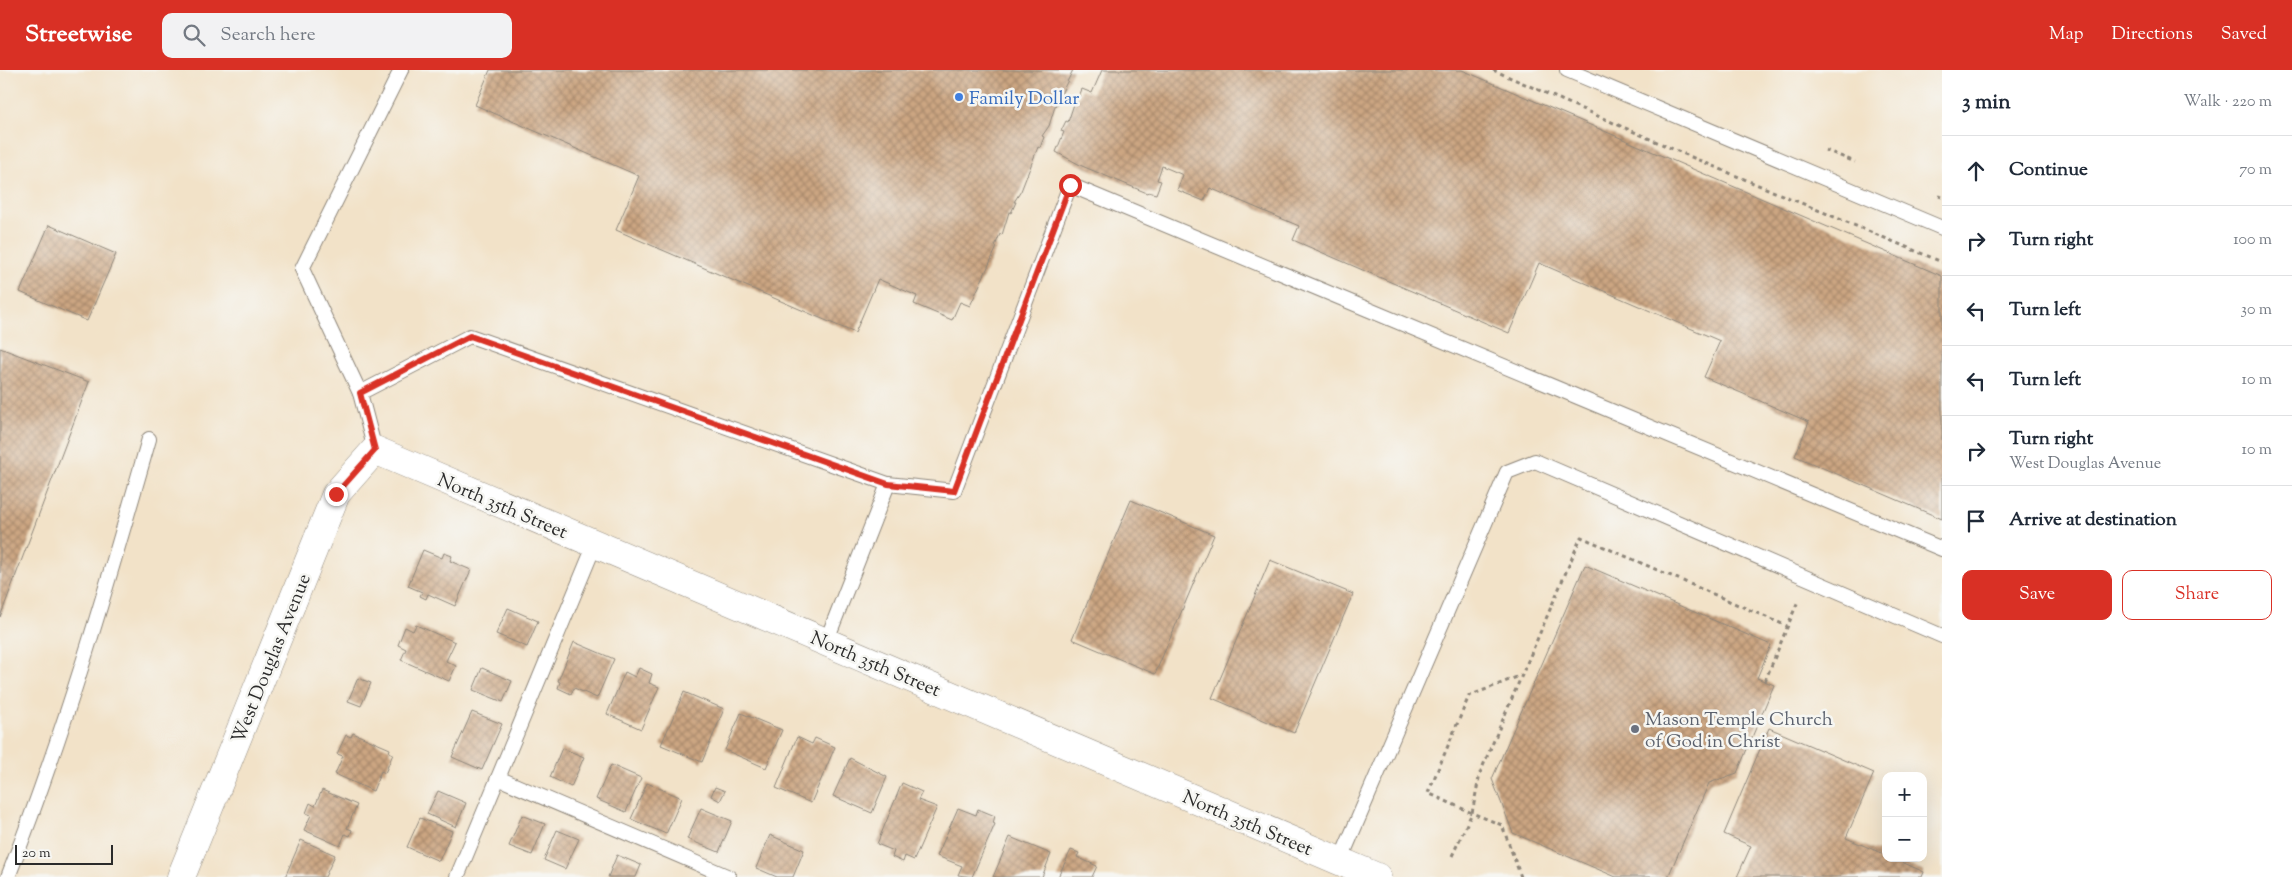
<!DOCTYPE html>
<html lang="en">
<head>
<meta charset="utf-8">
<style>
  body { margin:0; font-family:"Sorts Mill Goudy",serif; background:#f2f2f3; color:#1f2937 }
  .controls { position:absolute; right:15px; bottom:15px; display:grid; overflow:hidden; border-radius:10px; box-shadow:0 5px 20px #0002 }
  .controls button { width:45px; height:45px; display:grid; place-items:center; padding:0; border:0; border-bottom:1px solid #e0e1e3; background:#fff; color:#1f2937; font:25px sans-serif }
  .scale { position:absolute; left:15px; bottom:12px; width:98px; box-sizing:border-box; padding-left:5px; border:2px solid #2b2b2b; border-top:0; font-size:14px; line-height:18px; white-space:nowrap; color:#2b2b2b; -webkit-text-stroke:4px #f6f6f2; paint-order:stroke }
  .stop { position:absolute; width:15px; height:15px; margin:-11px; border:4px solid #d93025; border-radius:50%; background:#fff }
  .stop.end { background:#d93025; border-color:#fff; box-shadow:0 1px 5px #0008 }
  .list { margin:0; padding:0; list-style:none }
  h2 { display:flex; justify-content:space-between; align-items:center; height:65px; margin:0; padding:0 20px; font-size:21px }
  h2 small { font-size:16px; font-weight:400; color:#747a83 }
  .list li { display:grid; grid-template-columns:32px 1fr auto; gap:15px; align-items:center; box-sizing:border-box; height:70px; padding:0 20px; border-top:1px solid #e0e1e3 }
  .list b { display:block; font-size:19px; white-space:nowrap }
  .list p { margin:0; font-size:16px; white-space:nowrap; color:#747a83 }
  .list em { font-size:16px; font-style:normal; color:#747a83 }
  .actions { display:flex; gap:10px; padding:15px 20px }
  .actions a { flex:1; padding:11px 0; border:1px solid #d93025; border-radius:10px; text-align:center; font-size:18px; color:#d93025 }
  .actions .main { background:#d93025; color:#fff }
  .icon { flex:none; width:28px; height:28px; fill:none; stroke:currentColor; stroke-width:2; stroke-linecap:round; stroke-linejoin:round }
  .map { position:relative; flex:none; width:1942px; height:807px; overflow:hidden }
  header { display:flex; align-items:center; gap:30px; box-sizing:border-box; height:70px; padding:0 25px; background:#d93025; color:#fff }
  header strong { font-size:24px }
  nav { display:flex; gap:28px; margin-inline-start:auto; font-size:18px }
  .search { width:350px; height:45px; background:#f2f2f3; display:flex; align-items:center; gap:12px; box-sizing:border-box; padding:0 18px; border-radius:10px; color:#747a83; font-size:19px }
  main { display:flex }
  aside { flex:1; background:#fff }
  .map>svg:first-child { display:block }
  .building { fill:url(#building-cross-hatch) }
  .lines { fill:none; stroke-linecap:round; stroke-linejoin:round }
  .service-casing { stroke:#8e867a; stroke-width:16 }
  .minor-casing { stroke:#8e867a; stroke-width:29 }
  .path { stroke:#8e867a; stroke-width:3; stroke-dasharray:4 4; stroke-linecap:butt }
  .service { stroke:#fff; stroke-width:14 }
  .minor { stroke:#fff; stroke-width:28 }
  .route { stroke:#d93025; stroke-width:6 }
  .shop-dot { fill:#3f7fe0; stroke:#f6f6f2; stroke-width:2 }
  .worship-dot { fill:#6b7280; stroke:#f6f6f2; stroke-width:2 }
  .labels { text-anchor:middle; stroke-width:5; stroke-linejoin:round; paint-order:stroke }
  .shop-label { font-size:19px; fill:#366cbe; stroke:#f6f6f2; text-anchor:start }
  .street-label { font-size:19px; fill:#2b2b2b; stroke:#f6f6f2 }
  .worship-label { font-size:19px; fill:#5b616d; stroke:#f6f6f2; text-anchor:start }
</style>
</head>
<body>
<header>
<strong>Streetwise</strong>
<div class="search"><svg class="icon" aria-label="search" viewBox="0 0 24 24"><circle cx="10" cy="10" r="6"/><path d="M15 15l6 6"/></svg>Search here</div>
<nav><a>Map</a><a>Directions</a><a>Saved</a></nav>
</header>
<main>
<div class="map">
<svg width="1942" height="807" viewBox="0 0 1942 807">
  <defs>
    <pattern id="building-cross-hatch" width="8" height="8" patternUnits="userSpaceOnUse" patternTransform="scale(1.25)"><rect width="8" height="8" fill="#cca682"/><path d="M0 0l8 8M0 8l8-8" fill="none" stroke="#a6876b"/></pattern>
  </defs>
  <rect width="100%" height="100%" fill="#f6f6f2"/>
  <filter id="ink" filterUnits="userSpaceOnUse"><feTurbulence type="fractalNoise" baseFrequency=".02" numOctaves="2"/><feDisplacementMap in="SourceGraphic" scale="10" xChannelSelector="R" yChannelSelector="G"/><feConvolveMatrix kernelMatrix="1 2 1 2 8 2 1 2 1" color-interpolation-filters="sRGB"/></filter>
  <filter id="wash" filterUnits="userSpaceOnUse"><feTurbulence type="fractalNoise" baseFrequency=".0096" numOctaves="4" result="noise"/><feDisplacementMap in="SourceGraphic" scale="20" xChannelSelector="R" yChannelSelector="G"/><feGaussianBlur stdDeviation="1.12" result="paint"/><feColorMatrix in="noise" values="0 0 0 0 0 0 0 0 0 0 0 0 0 0 0 0 0 1.4 0 .05"/><feComposite in="paint" operator="in"/></filter>
  <g filter="url(#wash)">
    <rect width="100%" height="100%" fill="#f2e2c8"/>
    <g id="blocks">
      <g class="building">
        <path d="M 490,0 L 1073,0 L 1062,22 L 1058,34 L 1056,33 L 1049,56 L 1042,66 L 1044,67 L 1040,78 L 1038,77 L 1021,121 L 1014,132 L 1016,132 L 1011,143 L 1009,142 L 1002,165 L 1000,164 L 995,176 L 997,177 L 970,236 L 960,232 L 952,250 L 914,234 L 917,226 L 878,209 L 855,263 L 616,160 L 639,106 L 475,35 Z"/>
        <path d="M 1102,0 L 1462,0 L 1942,206 L 1942,449 L 1795,386 L 1809,352 L 1704,307 L 1720,271 L 1539,193 L 1509,263 L 1293,170 L 1299,156 L 1210,118 L 1204,131 L 1177,120 L 1183,105 L 1162,96 L 1157,110 L 1161,111 L 1156,124 L 1148,122 L 1147,123 L 1082,96 L 1056,82 L 1064,62 L 1061,61 L 1066,51 L 1068,52 L 1076,28 L 1078,29 L 1082,19 L 1092,23 Z"/>
        <path d="M 49,155 L 116,184 L 87,251 L 20,222 Z"/>
        <path d="M 0,278 L 89,312 L 0,547 Z"/>
        <path d="M 1131,430 L 1214,465 L 1155,604 L 1072,569 Z"/>
        <path d="M 423,480 L 442,488 L 444,483 L 452,486 L 450,491 L 471,500 L 455,536 L 428,524 L 426,529 L 420,526 L 422,522 L 408,516 Z"/>
        <path d="M 1270,490 L 1353,524 L 1294,663 L 1212,628 Z"/>
        <path d="M 1585,495 L 1771,575 L 1757,608 L 1774,615 L 1737,703 L 1709,713 L 1668,807 L 1616,807 L 1513,763 L 1492,709 Z"/>
        <path d="M 508,538 L 538,551 L 527,577 L 496,564 Z"/>
        <path d="M 416,555 L 455,572 L 446,591 L 456,596 L 449,611 L 401,590 L 406,579 L 398,575 L 405,557 L 413,561 Z"/>
        <path d="M 574,572 L 614,589 L 597,628 L 574,618 L 571,624 L 558,618 L 560,612 L 558,611 Z"/>
        <path d="M 482,598 L 512,611 L 503,632 L 473,620 Z"/>
        <path d="M 639,598 L 652,604 L 649,613 L 659,617 L 641,659 L 607,644 L 625,602 L 635,607 Z"/>
        <path d="M 358,608 L 371,613 L 361,636 L 348,631 Z"/>
        <path d="M 684,622 L 724,639 L 702,692 L 661,675 Z"/>
        <path d="M 472,642 L 502,654 L 482,700 L 452,687 Z"/>
        <path d="M 741,643 L 782,660 L 766,698 L 725,680 Z"/>
        <path d="M 1769,658 L 1874,703 L 1846,768 L 1886,785 L 1886,788 L 1893,788 L 1924,802 L 1922,807 L 1737,807 L 1751,776 L 1724,764 Z"/>
        <path d="M 353,663 L 390,679 L 389,682 L 393,684 L 385,703 L 381,701 L 373,721 L 335,704 L 343,686 L 337,684 L 346,665 L 351,667 Z"/>
        <path d="M 797,667 L 812,674 L 815,668 L 835,677 L 811,733 L 776,718 Z"/>
        <path d="M 562,678 L 584,687 L 571,717 L 550,707 Z"/>
        <path d="M 850,688 L 887,707 L 872,743 L 833,726 Z"/>
        <path d="M 611,695 L 641,708 L 626,742 L 596,729 Z"/>
        <path d="M 647,713 L 682,728 L 666,764 L 631,749 Z"/>
        <path d="M 902,713 L 922,722 L 918,730 L 937,737 L 914,790 L 905,786 L 903,792 L 892,787 L 894,781 L 877,774 Z"/>
        <path d="M 715,717 L 725,721 L 720,731 L 711,726 Z"/>
        <path d="M 322,720 L 357,735 L 347,758 L 352,760 L 350,766 L 345,764 L 340,776 L 304,760 L 311,745 L 306,743 L 310,733 L 315,736 Z"/>
        <path d="M 438,721 L 466,733 L 456,757 L 427,744 Z"/>
        <path d="M 701,738 L 732,751 L 719,782 L 687,769 Z"/>
        <path d="M 958,738 L 976,745 L 978,739 L 995,746 L 993,753 L 995,754 L 972,807 L 958,805 L 962,796 L 937,786 Z"/>
        <path d="M 522,745 L 545,754 L 532,785 L 509,776 Z"/>
        <path d="M 420,748 L 452,761 L 439,791 L 407,777 Z"/>
        <path d="M 557,760 L 579,769 L 565,799 L 544,790 Z"/>
        <path d="M 770,765 L 804,780 L 793,807 L 777,807 L 756,798 Z"/>
        <path d="M 1010,767 L 1051,784 L 1042,807 L 993,807 Z"/>
        <path d="M 301,770 L 335,785 L 325,807 L 285,807 Z"/>
        <path d="M 1071,780 L 1079,783 L 1077,787 L 1097,796 L 1092,807 L 1058,807 Z"/>
        <path d="M 617,785 L 641,795 L 636,807 L 608,807 Z"/>
      </g>
    </g>
  </g>
  <g filter="url(#ink)">
    <use href="#blocks" fill-opacity="0" stroke="#8e867a" stroke-width="1"/>
    <g class="lines">
      <g class="service-casing">
        <g id="service">
          <path d="M 1567,0 L 1942,158"/>
          <path d="M 360,323 L 470,266 L 888,414 L 826,572"/>
          <path d="M 375,380 L 360,323 L 302,199 L 401,0"/>
          <path d="M 888,414 L 954,421 L 1070,115 L 1942,479"/>
          <path d="M 498,708 L 729,807"/>
          <path d="M 1340,791 L 1507,402 L 1535,391 L 1942,566"/>
          <path d="M 8,807 C 64,664 107,517 149,369"/>
          <path d="M 457,807 L 595,474"/>
        </g>
      </g>
      <g class="minor-casing">
        <path id="minor" d="M 181,807 L 336,424 L 375,380 L 1377,807"/>
      </g>
      <g class="path">
        <path d="M 1493,0 L 1689,86 L 1942,192"/>
        <path d="M 1825,80 L 1855,92"/>
        <path d="M 1939,126 L 1942,127"/>
        <path d="M 1765,611 L 1798,531"/>
        <path d="M 1452,786 L 1472,743 L 1428,723 L 1469,626 L 1522,605"/>
        <path d="M 1521,807 L 1502,755 L 1472,743 L 1480,703 L 1581,467 L 1787,556"/>
      </g>
      <use href="#service" class="service"/>
      <use href="#minor" class="minor"/>
    </g>
  </g>
  <g class="lines" filter="url(#ink)">
    <path class="route" d="M 336,424 L 375,380 L 360,323 L 470,266 L 888,414 L 954,421 L 1070,115"/>
  </g>
  <circle class="shop-dot" cx="959" cy="27" r="5"/>
  <circle class="worship-dot" cx="1635" cy="659" r="5"/>
  <g class="labels">
    <g class="shop-label">
      <text x="969" y="34">Family Dollar</text>
    </g>
    <g class="street-label">
      <text transform="translate(503 435) rotate(23)" y="7">North 35th Street</text>
      <text transform="translate(270 588) rotate(-68)" y="7">West Douglas Avenue</text>
      <text transform="translate(876 593) rotate(23)" y="7">North 35th Street</text>
      <text transform="translate(1248 752) rotate(23)" y="7">North 35th Street</text>
    </g>
    <g class="worship-label">
      <text x="1645" y="655">Mason Temple Church<tspan x="1645" dy="22">of God in Christ</tspan></text>
    </g>
  </g>
</svg>
<div class="controls">
<button>+</button>
<button>−</button>
</div>
<div class="scale">20 m</div>
<div class="stop" style="left:1070px;top:115px"></div>
<div class="stop end" style="left:336px;top:424px"></div>
</div>
<aside>
<h2>3 min<small>Walk · 220 m</small></h2>
<ul class="list">
<li><svg class="icon" aria-label="ahead" viewBox="0 0 24 24"><path d="M12 20V5M6 11l6-6 6 6"/></svg><div><b>Continue</b></div><em>70 m</em></li>
<li><svg class="icon" aria-label="right" viewBox="0 0 24 24"><path d="M7 20v-9h11M14 6l5 5-5 5"/></svg><div><b>Turn right</b></div><em>100 m</em></li>
<li><svg class="icon" aria-label="left" viewBox="0 0 24 24"><path d="M17 20v-9H6M10 6l-5 5 5 5"/></svg><div><b>Turn left</b></div><em>30 m</em></li>
<li><svg class="icon" aria-label="left" viewBox="0 0 24 24"><path d="M17 20v-9H6M10 6l-5 5 5 5"/></svg><div><b>Turn left</b></div><em>10 m</em></li>
<li><svg class="icon" aria-label="right" viewBox="0 0 24 24"><path d="M7 20v-9h11M14 6l5 5-5 5"/></svg><div><b>Turn right</b><p>West Douglas Avenue</p></div><em>10 m</em></li>
<li><svg class="icon" aria-label="arrive" viewBox="0 0 24 24"><path d="M6 21V4h12l-3 4 3 4H6"/></svg><div><b>Arrive at destination</b></div></li>
</ul>
<div class="actions"><a class="main">Save</a><a>Share</a></div>
</aside>
</main>
</body>
</html>
